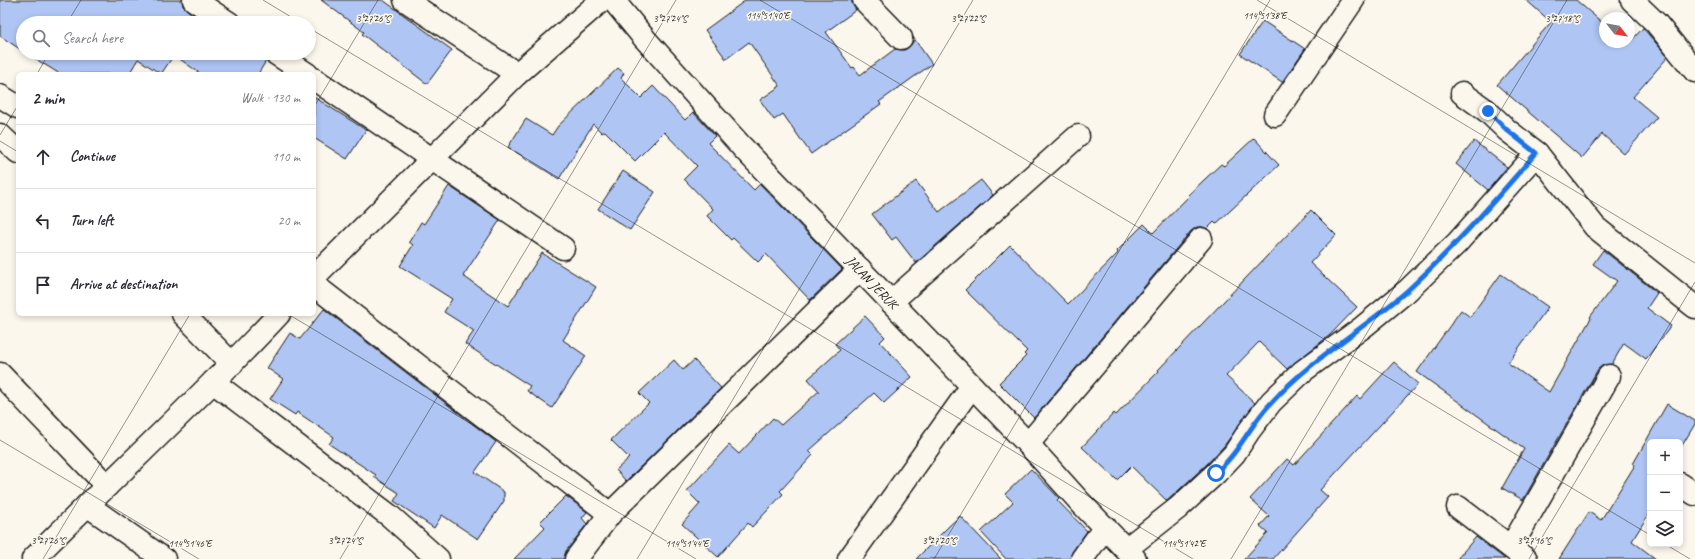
<!DOCTYPE html>
<html lang="en">
<head>
<meta charset="utf-8">
<style>
  body { margin:0; font-family:Caveat,sans-serif; background:#f2f2f3; color:#2b2b33 }
  .controls { position:absolute; right:12px; bottom:12px; display:grid; overflow:hidden; border-radius:6px; box-shadow:0 2px 6px #0003 }
  .controls button { width:36px; height:36px; display:grid; place-items:center; padding:0; border:0; border-bottom:1px solid #e1e1e2; background:#fff; color:#2b2b33; font:20px sans-serif }
  .compass { position:absolute; left:1599px; top:12px; width:36px; height:36px; border-radius:50%; background:#fff; box-shadow:0 2px 6px #0003; rotate:121deg }
  .stop { position:absolute; width:12px; height:12px; margin:-9px; border:3px solid #1a73e8; border-radius:50%; background:#fff }
  .stop.end { background:#1a73e8; border-color:#fff; box-shadow:0 1px 4px #0008 }
  .list { margin:0; padding:0; list-style:none }
  h2 { display:flex; justify-content:space-between; align-items:center; height:52px; margin:0; padding:0 16px; font-size:17px }
  h2 small { font-size:13px; font-weight:400; color:#7c7c81 }
  .list li { display:grid; grid-template-columns:26px 1fr auto; gap:12px; align-items:center; box-sizing:border-box; height:64px; padding:0 16px; border-top:1px solid #e1e1e2 }
  .list b { display:block; font-size:15px; white-space:nowrap }
  .list em { font-size:13px; font-style:normal; color:#7c7c81 }
  .icon { flex:none; width:22px; height:22px; fill:none; stroke:currentColor; stroke-width:2; stroke-linecap:round; stroke-linejoin:round }
  .map { position:relative; flex:none; width:1695px; height:559px; overflow:hidden }
  .search { position:absolute; background:#fff; box-shadow:0 2px 6px #0003; left:16px; top:16px; width:300px; height:44px; display:flex; align-items:center; gap:10px; box-sizing:border-box; padding:0 14px; border-radius:22px; color:#7c7c81; font-size:15px }
  .panel { position:absolute; background:#fff; box-shadow:0 2px 6px #0003; left:16px; top:72px; width:300px; height:244px; border-radius:6px }
  .map>svg:first-child { display:block }
  .building { fill:#afc5f3; stroke:#1c1c1c }
  .lines { fill:none; stroke-linecap:round; stroke-linejoin:round }
  .minor-casing { stroke:#1c1c1c; stroke-width:25 }
  .minor { stroke:#fbf7ec; stroke-width:22 }
  .route { stroke:#1a73e8; stroke-width:5 }
  .ticks { fill:none; stroke:#1c1c1c; stroke-width:1; stroke-opacity:0.45 }
  .labels { text-anchor:middle; stroke-width:3.5; stroke-linejoin:round; paint-order:stroke }
  .street-label { font-size:14px; fill:#1c1c1c; stroke:#fbf7ec }
  .ticks-label { font-size:10px; text-anchor:middle; fill:#1c1c1c; stroke:#fbf7ec; stroke-width:3.5; stroke-linejoin:round; paint-order:stroke }
</style>
</head>
<body>
<div class="map">
<svg width="1695" height="559" viewBox="0 0 1695 559">
  <rect width="100%" height="100%" fill="#fbf7ec"/>
  <filter id="ink" filterUnits="userSpaceOnUse"><feTurbulence type="fractalNoise" baseFrequency=".025" numOctaves="2"/><feDisplacementMap in="SourceGraphic" scale="8" xChannelSelector="R" yChannelSelector="G"/><feConvolveMatrix kernelMatrix="1 2 1 2 8 2 1 2 1" color-interpolation-filters="sRGB"/></filter>
  <g filter="url(#ink)">
    <g class="building">
      <path d="M 0,0 L 182,0 L 183,6 L 187,10 L 206,23 L 23,23 L 23,51 L 0,36 Z"/>
      <path d="M 321,0 L 383,0 L 452,50 L 427,84 L 362,34 L 364,32 Z"/>
      <path d="M 746,0 L 852,0 L 852,3 L 856,10 L 826,32 L 852,68 L 854,67 L 860,75 L 895,49 L 904,50 L 909,47 L 913,42 L 913,37 L 932,64 L 879,102 L 881,104 L 811,154 L 783,114 L 774,120 L 760,100 L 780,86 L 749,42 L 726,59 L 705,30 Z"/>
      <path d="M 1526,0 L 1576,0 L 1605,25 L 1605,42 L 1626,42 L 1628,44 L 1643,28 L 1668,57 L 1633,97 L 1657,117 L 1624,154 L 1602,134 L 1582,158 L 1497,85 L 1551,22 Z"/>
      <path d="M 1263,21 L 1305,49 L 1282,82 L 1240,54 Z"/>
      <path d="M 26,53 L 259,53 L 263,56 L 266,61 L 258,74 L 201,74 L 174,55 L 161,74 L 138,59 L 129,74 L 60,74 Z"/>
      <path d="M 618,68 L 624,73 L 621,78 L 641,98 L 653,86 L 685,120 L 693,112 L 715,136 L 708,143 L 754,190 L 760,184 L 842,269 L 810,300 L 766,254 L 758,262 L 733,238 L 731,240 L 707,216 L 713,209 L 684,179 L 697,166 L 664,132 L 635,161 L 605,131 L 602,133 L 593,124 L 559,179 L 508,147 L 526,119 L 552,135 L 558,126 Z"/>
      <path d="M 314,97 L 366,130 L 347,159 L 314,138 Z"/>
      <path d="M 1254,138 L 1279,165 L 1216,224 L 1214,222 L 1207,229 L 1203,227 L 1197,227 L 1191,231 L 1034,418 L 999,383 L 1026,356 L 1024,354 L 1027,351 L 965,290 L 1010,245 L 1068,304 L 1118,253 L 1117,251 L 1144,224 L 1153,233 L 1189,196 L 1188,195 L 1221,164 L 1224,166 Z"/>
      <path d="M 1474,141 L 1507,167 L 1488,190 L 1456,164 Z"/>
      <path d="M 623,171 L 655,192 L 630,230 L 598,209 Z"/>
      <path d="M 981,180 L 993,195 L 916,263 L 896,237 L 892,240 L 872,214 L 916,181 L 939,212 Z"/>
      <path d="M 449,186 L 500,220 L 463,276 L 508,306 L 542,253 L 596,287 L 563,340 L 586,356 L 552,408 L 527,391 L 530,386 L 465,344 L 474,331 L 444,312 L 452,299 L 400,266 L 413,245 L 409,242 L 421,222 L 424,224 Z"/>
      <path d="M 1311,210 L 1336,235 L 1310,263 L 1357,307 L 1330,335 L 1287,369 L 1259,342 L 1226,376 L 1255,403 L 1224,446 L 1207,464 L 1167,501 L 1131,466 L 1117,480 L 1082,447 L 1114,413 L 1116,415 L 1159,371 L 1158,370 Z"/>
      <path d="M 1603,250 L 1657,293 L 1647,308 L 1671,326 L 1646,359 L 1624,343 L 1612,364 L 1603,365 L 1598,369 L 1523,500 L 1502,488 L 1524,449 L 1417,372 L 1461,310 L 1470,317 L 1501,274 L 1548,307 L 1508,363 L 1549,392 L 1591,318 L 1590,317 L 1617,281 L 1593,264 Z"/>
      <path d="M 324,309 L 496,442 L 475,472 L 504,492 L 504,501 L 478,539 L 442,515 L 434,528 L 394,501 L 399,493 L 374,477 L 376,475 L 329,444 L 334,437 L 297,412 L 295,415 L 270,399 L 283,379 L 267,368 L 290,333 L 300,339 Z"/>
      <path d="M 865,316 L 885,337 L 880,342 L 912,377 L 884,403 L 874,393 L 809,451 L 813,455 L 780,491 L 783,494 L 752,527 L 748,523 L 718,557 L 682,524 L 700,504 L 687,491 L 729,445 L 739,454 L 773,418 L 781,425 L 819,391 L 808,379 L 840,350 L 835,344 Z"/>
      <path d="M 674,360 L 683,370 L 694,360 L 721,388 L 626,481 L 616,470 L 629,458 L 611,440 L 649,403 L 639,393 Z"/>
      <path d="M 1394,362 L 1418,384 L 1320,490 L 1328,497 L 1273,559 L 1244,559 L 1268,533 L 1260,526 L 1269,516 L 1250,499 L 1287,459 L 1294,465 L 1357,396 L 1360,399 Z"/>
      <path d="M 1667,404 L 1695,421 L 1695,424 L 1680,449 L 1680,442 L 1650,442 L 1650,512 L 1632,541 L 1656,559 L 1559,559 L 1589,512 L 1601,520 L 1635,465 L 1633,464 Z"/>
      <path d="M 1031,469 L 1059,498 L 1057,500 L 1087,531 L 1072,552 L 1070,559 L 1006,559 L 981,532 L 1013,502 L 1005,494 Z"/>
      <path d="M 566,496 L 587,512 L 582,518 L 587,524 L 566,551 L 564,559 L 514,559 L 545,527 L 540,522 Z"/>
      <path d="M 960,516 L 1001,559 L 916,559 L 950,525 Z"/>
      <path d="M 1476,537 L 1505,559 L 1457,559 Z"/>
    </g>
    <g class="lines">
      <g class="minor-casing">
        <g id="minor">
          <path d="M 194,0 L 229,23"/>
          <path d="M 405,0 L 517,74"/>
          <path id="s1" d="M 613,0 L 645,39 L 742,147 L 1028,444 L 1080,502 L 1135,559"/>
          <path d="M 864,0 L 901,38"/>
          <path d="M 1632,0 L 1656,23 L 1695,71"/>
          <path d="M 275,53 L 307,74"/>
          <path d="M 314,79 L 563,248"/>
          <path d="M 1462,93 L 1487,111 L 1507,130 L 1537,153 L 1595,227 L 1695,307"/>
          <path d="M 0,96 L 18,107"/>
          <path d="M 1275,115 L 1353,0"/>
          <path d="M 0,135 L 18,152"/>
          <path d="M 314,277 L 517,74 L 602,0"/>
          <path d="M 314,285 L 610,514"/>
          <path d="M 891,302 L 1078,136"/>
          <path d="M 183,314 L 232,364"/>
          <path d="M 0,374 L 107,486"/>
          <path d="M 213,382 L 390,516 L 438,559"/>
          <path d="M 1028,444 L 1201,239"/>
          <path d="M 1680,484 L 1695,494"/>
          <path d="M 87,505 L 164,559"/>
          <path d="M 1458,507 L 1526,559"/>
          <path d="M 1511,547 L 1609,376"/>
          <path d="M 1126,549 L 1178,508 L 1216,473 L 1234,454 L 1249,431 L 1271,402 L 1303,371 L 1363,327 L 1408,290 L 1457,243 L 1537,153"/>
          <path d="M 33,559 C 114,477 200,399 279,314"/>
          <path d="M 576,559 L 610,514 L 860,269"/>
          <path d="M 849,559 L 972,386"/>
          <path d="M 1082,559 L 1105,527"/>
        </g>
      </g>
      <use href="#minor" class="minor"/>
    </g>
  </g>
  <g class="lines" filter="url(#ink)">
    <path class="route" d="M 1216,473 C 1222,467 1229,460 1234,453 C 1247,436 1257,417 1272,402 C 1311,359 1364,329 1408,290 C 1454,248 1495,200 1536,153 L 1507,130 L 1488,111"/>
  </g>
  <path class="ticks" d="M 263,0 L 301,23M 760,0 L 1650,535M 1257,0 L 1695,263M 67,23 L 81,0M 309,28 L 1193,559M 37,74 L 49,53M 314,107 L 378,0M 0,135 L 18,105M 0,141 L 18,152M 288,314 L 696,559M 0,440 L 199,559M 1665,544 L 1690,559M 43,559 L 190,314M 340,559 L 676,0M 637,559 L 973,0M 934,559 L 1270,0M 1231,559 L 1567,0M 1529,559 L 1695,282"/>
  <g class="labels">
    <g class="street-label">
      <text dy="5" stroke="none"><textPath href="#s1" startOffset="383">JALAN JERUK</textPath></text>
    </g>
  </g>
  <g class="ticks-label">
    <text x="768" y="19">114°51'40"E</text>
    <text x="1265" y="19">114°51'38"E</text>
    <text x="373" y="22">3°27'26"S</text>
    <text x="670" y="22">3°27'24"S</text>
    <text x="968" y="22">3°27'22"S</text>
    <text x="1562" y="22">3°27'18"S</text>
    <text x="48" y="544">3°27'26"S</text>
    <text x="345" y="544">3°27'24"S</text>
    <text x="939" y="544">3°27'20"S</text>
    <text x="1534" y="544">3°27'16"S</text>
    <text x="190" y="547">114°51'46"E</text>
    <text x="687" y="547">114°51'44"E</text>
    <text x="1184" y="547">114°51'42"E</text>
  </g>
</svg>
<div class="controls">
<button>+</button>
<button>−</button>
<button><svg class="icon" aria-label="layers" viewBox="0 0 24 24"><path d="M12 4l9 5-9 5-9-5zM3 14l9 5 9-5"/></svg></button>
</div>
<svg class="compass" viewBox="-18 -18 36 36"><path d="M0-13l5 13h-10z" fill="#e53935"/><path d="M0 13l5-13h-10z" fill="#7c7c81"/></svg>
<div class="stop" style="left:1216px;top:473px"></div>
<div class="stop end" style="left:1488px;top:111px"></div>
<div class="search"><svg class="icon" aria-label="search" viewBox="0 0 24 24"><circle cx="10" cy="10" r="6"/><path d="M15 15l6 6"/></svg>Search here</div>
<section class="panel">
<h2>2 min<small>Walk · 130 m</small></h2>
<ul class="list">
<li><svg class="icon" aria-label="ahead" viewBox="0 0 24 24"><path d="M12 20V5M6 11l6-6 6 6"/></svg><div><b>Continue</b></div><em>110 m</em></li>
<li><svg class="icon" aria-label="left" viewBox="0 0 24 24"><path d="M17 20v-9H6M10 6l-5 5 5 5"/></svg><div><b>Turn left</b></div><em>20 m</em></li>
<li><svg class="icon" aria-label="arrive" viewBox="0 0 24 24"><path d="M6 21V4h12l-3 4 3 4H6"/></svg><div><b>Arrive at destination</b></div></li>
</ul>
</section>
</div>
</body>
</html>
